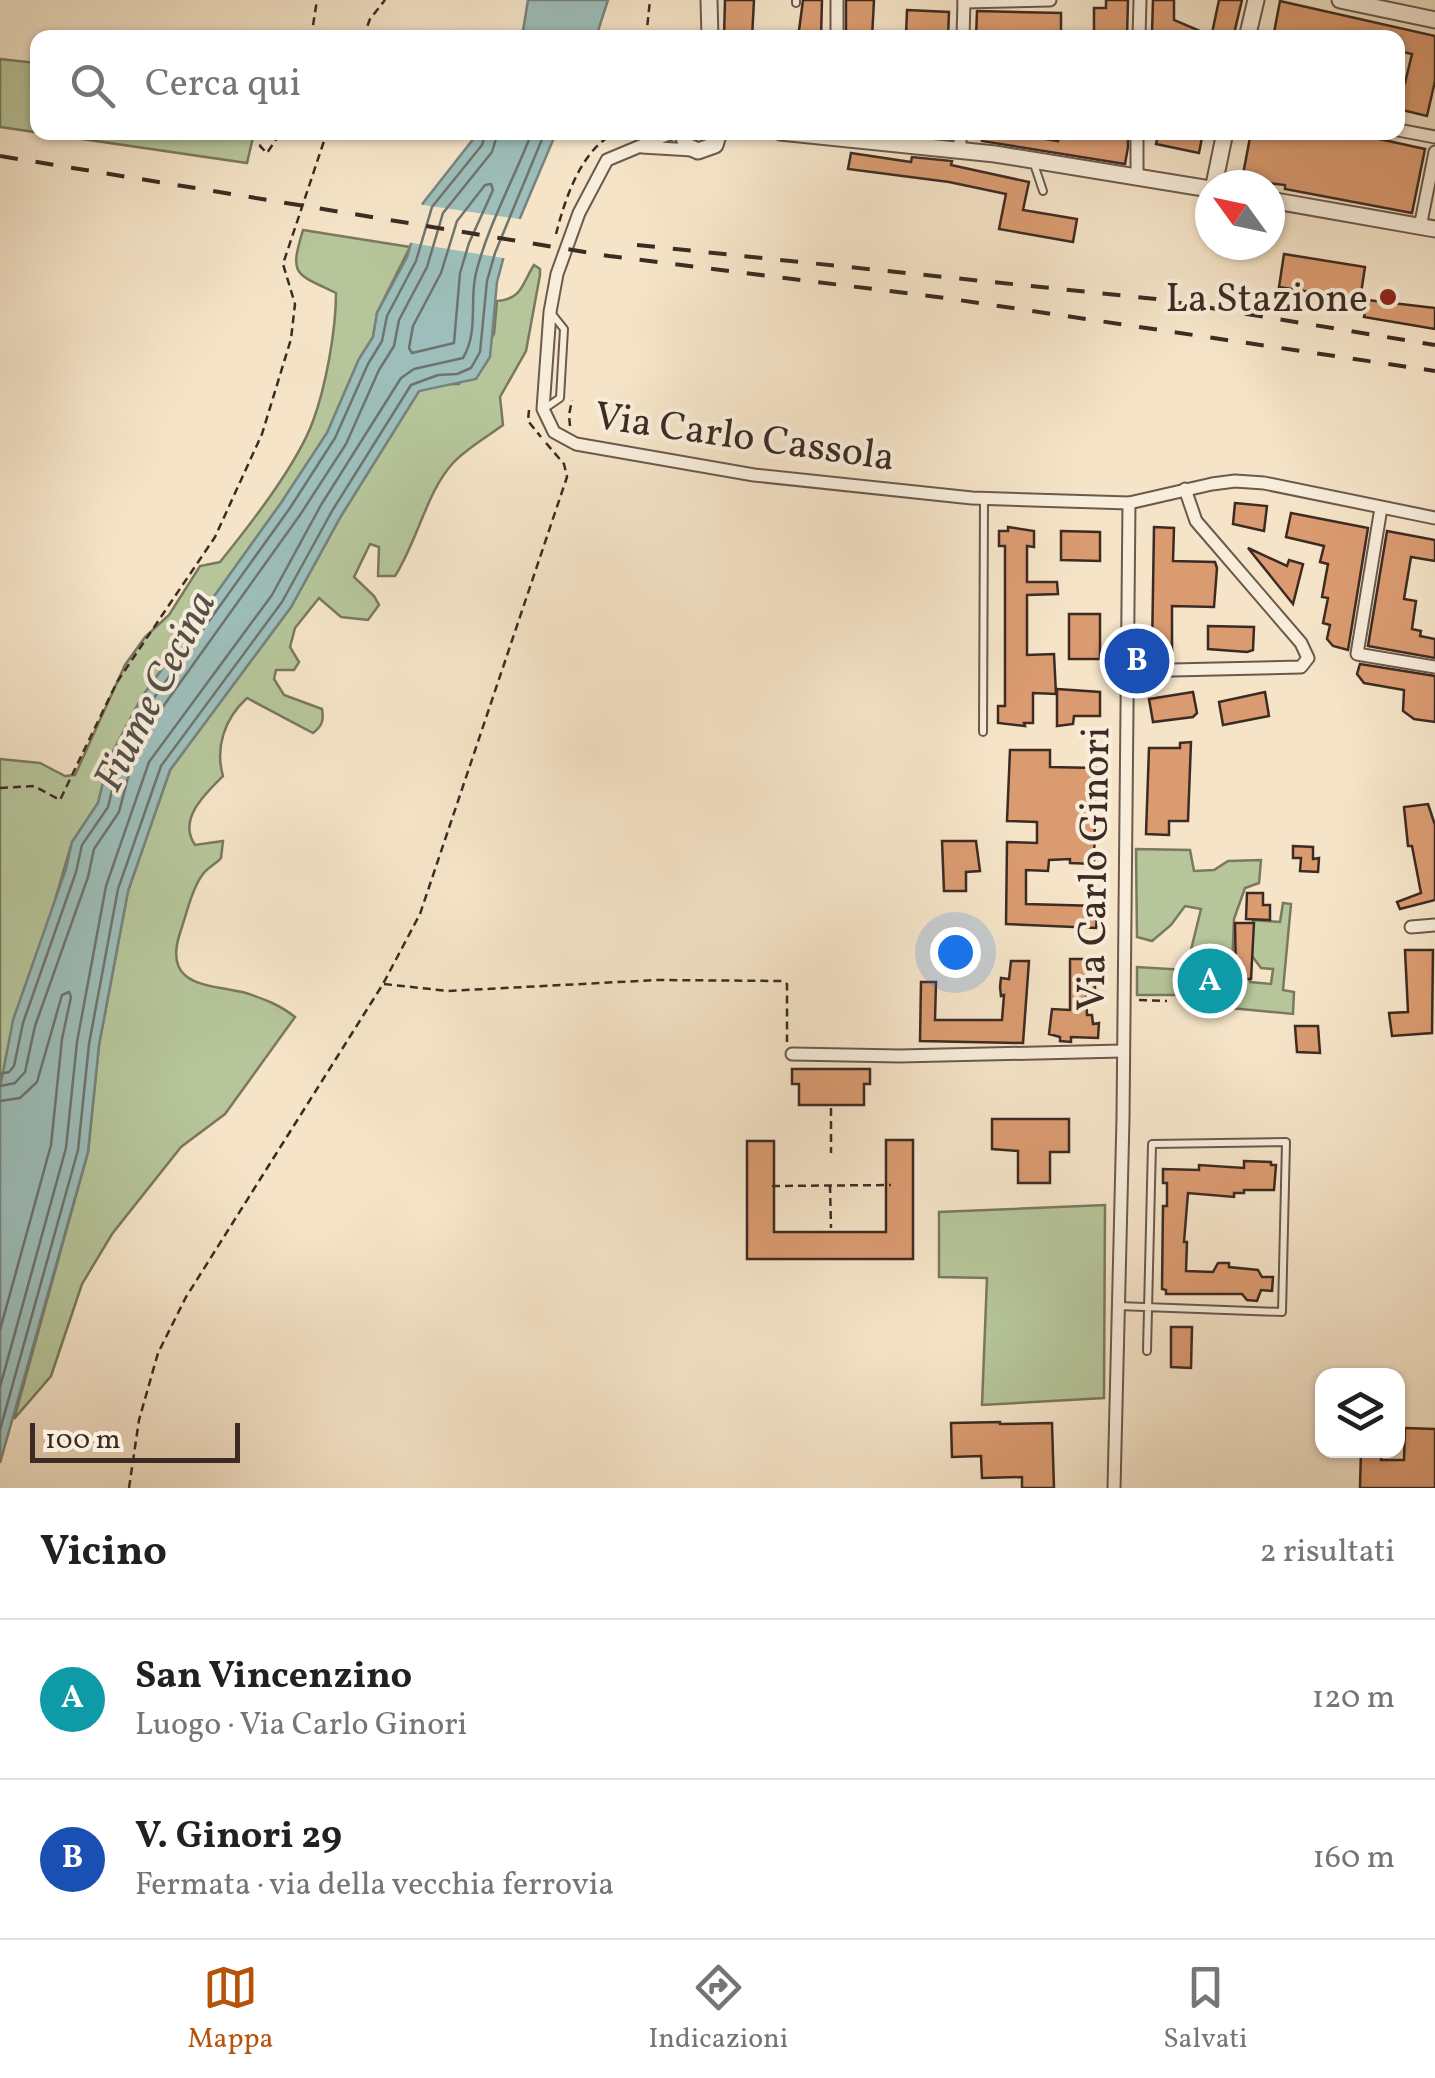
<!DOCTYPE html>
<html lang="it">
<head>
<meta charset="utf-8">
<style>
  body { margin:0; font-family:Vollkorn,serif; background:#f2f2f2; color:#202124 }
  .controls { position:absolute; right:30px; bottom:30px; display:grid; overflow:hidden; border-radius:20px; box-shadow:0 2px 8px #0004 }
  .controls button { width:90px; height:90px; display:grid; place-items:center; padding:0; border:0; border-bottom:2px solid #e0e0e0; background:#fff; color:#202124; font:50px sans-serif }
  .compass { position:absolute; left:1195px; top:170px; width:90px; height:90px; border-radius:50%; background:#fff; box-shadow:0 2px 8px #0004; rotate:303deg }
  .scale { position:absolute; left:30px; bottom:25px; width:210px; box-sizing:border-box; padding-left:10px; border:5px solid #3d2b23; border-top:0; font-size:28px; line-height:35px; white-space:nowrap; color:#3d2b23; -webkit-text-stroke:8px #f8eddb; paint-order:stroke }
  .you { position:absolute; left:955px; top:952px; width:35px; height:35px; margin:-25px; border:8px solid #fff; border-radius:50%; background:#1a73e8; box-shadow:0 0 0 15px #1a73e833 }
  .badge { display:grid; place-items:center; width:65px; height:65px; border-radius:50%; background:#b45309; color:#fff; font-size:32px; font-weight:700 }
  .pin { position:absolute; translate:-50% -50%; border:5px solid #fff; box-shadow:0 2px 10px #0006 }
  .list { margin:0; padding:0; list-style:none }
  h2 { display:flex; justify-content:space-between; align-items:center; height:130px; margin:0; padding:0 40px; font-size:42px }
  h2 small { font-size:32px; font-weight:400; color:#757577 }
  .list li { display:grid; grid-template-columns:65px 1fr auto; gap:30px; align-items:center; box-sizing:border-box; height:160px; padding:0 40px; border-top:2px solid #e0e0e0 }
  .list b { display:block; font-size:38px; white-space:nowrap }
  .list p { margin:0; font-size:32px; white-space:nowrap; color:#757577 }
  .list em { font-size:32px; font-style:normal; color:#757577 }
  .icon { flex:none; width:55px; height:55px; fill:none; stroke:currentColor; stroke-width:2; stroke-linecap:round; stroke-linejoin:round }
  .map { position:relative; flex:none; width:1435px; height:1488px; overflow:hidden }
  .search { position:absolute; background:#fff; box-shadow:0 2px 8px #0004; left:30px; right:30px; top:30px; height:110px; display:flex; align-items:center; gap:25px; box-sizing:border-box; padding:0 35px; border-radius:20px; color:#757577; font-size:38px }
  .sheet { height:450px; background:#fff }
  nav { display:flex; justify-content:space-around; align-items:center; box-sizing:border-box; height:140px; border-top:2px solid #e0e0e0; background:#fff; font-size:28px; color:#757577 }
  nav a { display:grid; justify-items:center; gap:5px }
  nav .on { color:#b45309 }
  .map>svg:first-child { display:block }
  .green { fill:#b6c59a; stroke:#7a785e; stroke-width:2.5 }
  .water { fill:#9dbeba; stroke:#77837e; stroke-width:2.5 }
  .pier { fill:#f5e4c8 }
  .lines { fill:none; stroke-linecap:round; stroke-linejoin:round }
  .shore { stroke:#6d746e; stroke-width:2.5 }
  .building { fill:#db9b71; stroke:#3d2b23; stroke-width:2.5 }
  .service-casing { stroke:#6b594c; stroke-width:10 }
  .minor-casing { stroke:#6b594c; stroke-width:15 }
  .tertiary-casing { stroke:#6b594c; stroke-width:19 }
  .path { stroke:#3d2b23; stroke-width:2.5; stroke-dasharray:8 5; stroke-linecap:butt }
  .service { stroke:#f8eddb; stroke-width:6 }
  .minor { stroke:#f8eddb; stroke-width:11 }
  .tertiary { stroke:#f8eddb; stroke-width:15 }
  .rail { stroke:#3d2b23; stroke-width:4; stroke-dasharray:18 18; stroke-linecap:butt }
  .poi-dot { fill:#8f2418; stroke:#f8eddb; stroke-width:4 }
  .labels { text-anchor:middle; stroke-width:8; stroke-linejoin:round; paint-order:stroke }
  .poi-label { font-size:40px; fill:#3d2b23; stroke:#f8eddb; text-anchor:end }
  .street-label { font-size:40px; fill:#3d2b23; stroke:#f8eddb }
  .water-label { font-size:42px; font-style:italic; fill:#555049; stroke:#f8eddb }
</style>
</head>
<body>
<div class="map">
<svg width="1435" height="1488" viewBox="0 0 1435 1488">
  <rect width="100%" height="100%" fill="#f5e4c8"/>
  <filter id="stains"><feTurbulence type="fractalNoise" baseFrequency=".002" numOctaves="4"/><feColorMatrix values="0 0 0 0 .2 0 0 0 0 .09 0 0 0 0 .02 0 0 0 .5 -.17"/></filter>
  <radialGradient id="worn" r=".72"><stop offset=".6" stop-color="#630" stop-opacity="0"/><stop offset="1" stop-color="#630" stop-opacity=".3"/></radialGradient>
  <g class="green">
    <path d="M 0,59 L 37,63 L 38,132 L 254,133 L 247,163 L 0,127 Z"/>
    <path d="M 303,230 L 410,247 L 377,313 L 373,337 L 359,359 L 327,433 L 281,503 L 142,697 L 109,759 L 98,803 L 72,842 L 0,1088 L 0,759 L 40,763 L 65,776 L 75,775 L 125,665 L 145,637 L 169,615 L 200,566 L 220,562 C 249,526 297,465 313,421 C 326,386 336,330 336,293 C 295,273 289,276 303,230 Z"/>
    <path d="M 534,265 L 540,269 L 540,275 L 526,351 L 500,397 L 503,425 C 487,437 467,448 453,463 C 427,491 417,542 395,576 L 378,576 L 379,547 L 370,544 L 354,577 L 374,596 L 379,605 L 368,620 L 341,617 L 319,598 L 295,628 L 290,647 L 299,662 L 294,670 L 276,670 L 274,679 L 284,695 L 322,709 C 324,721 322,726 313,733 L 247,698 C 224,719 215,748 223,776 C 206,793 177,819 195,845 L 223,841 L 221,858 C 216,864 207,868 203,874 C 192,888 186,916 180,933 C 162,988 210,984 246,993 C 264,999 280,1005 295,1017 L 225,1114 L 181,1147 L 112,1234 L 82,1284 L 51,1376 L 14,1419 L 88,1152 L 99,1045 L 128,891 L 170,770 L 291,607 L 341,516 L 419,391 L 441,384 L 459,384 L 494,334 L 497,301 C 523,299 522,283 534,265 Z"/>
    <path d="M 1136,849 L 1190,850 L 1194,871 L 1214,870 L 1228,861 L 1261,860 L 1259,883 L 1245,888 L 1234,919 L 1232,967 L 1248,968 L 1250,982 L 1271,984 L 1273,969 L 1261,968 L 1252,956 L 1253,920 L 1280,922 L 1283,903 L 1291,904 L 1283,990 L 1294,992 L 1293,1014 L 1231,1008 L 1229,990 L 1201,989 L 1200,1003 L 1186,1003 L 1184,995 L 1137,995 L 1137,967 L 1186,970 L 1201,909 L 1185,906 L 1171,925 L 1152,941 L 1137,937 Z"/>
    <path d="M 1105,1205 L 1104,1398 L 982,1405 L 987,1278 L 939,1277 L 939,1212 Z"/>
  </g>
  <g class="water">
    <path d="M 528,0 L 608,0 L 596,37 L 522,37 Z"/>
    <path d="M 478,133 L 556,133 L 504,256 L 497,282 L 490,357 L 476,379 L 419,391 L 341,516 L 291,607 L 170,770 L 128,891 L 99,1045 L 88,1152 L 0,1463 L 0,1088 L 13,1020 L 66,869 L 72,842 L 98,803 L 109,759 L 142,697 L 281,503 L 327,433 L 359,359 L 373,337 L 377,313 L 407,257 L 423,203 Z"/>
  </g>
  <path class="pier" d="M 417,204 L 526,220 L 509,259 L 406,242 Z"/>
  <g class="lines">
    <g class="shore">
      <path d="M 491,184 L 493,190 L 469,243 L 460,273 L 454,343 L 412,353 L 409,348 L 413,326 L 441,273 L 457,221 L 485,185 Z"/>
      <path d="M 0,1074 L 9,1072 L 14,1066 L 23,1023 L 76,872 L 82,845 L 108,807 L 119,762 L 151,702 L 290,508 L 335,438 L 368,364 L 382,341 L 387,316 L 416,261 L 432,207 L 482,145 L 486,132"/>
      <path d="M 0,1086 L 15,1083 L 25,1072 L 35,1026 L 88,877 L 94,849 L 119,812 L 131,766 L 162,708 L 300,515 L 346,444 L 379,370 L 394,346 L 399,320 L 427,267 L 443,213 L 492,152 L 498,132"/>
      <path d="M 0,1101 L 20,1098 L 37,1082 L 62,995 L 69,992 L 71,997 L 62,1039 L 51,1145 L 0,1330"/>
      <path d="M 0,1387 L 66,1148 L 77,1042 L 106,886 L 149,762 L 272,595 L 321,505 L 401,378 L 414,369 L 463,358 C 479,331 469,301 476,273 C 488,225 514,179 532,132"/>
      <path d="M 0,1430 L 78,1150 L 89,1044 L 118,889 L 161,766 L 282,602 L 332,511 L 411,385 L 438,375 L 457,374 L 471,368 L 480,352 L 487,281 L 495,253 L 545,132"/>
    </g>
  </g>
  <g class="building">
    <path d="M 725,0 L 754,0 L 752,38 L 724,38 Z"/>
    <path d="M 803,0 L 822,0 L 821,38 L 798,38 Z"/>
    <path d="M 846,0 L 874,0 L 872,38 L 846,38 Z"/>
    <path d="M 1106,0 L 1128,0 L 1127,37 L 1094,38 L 1094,8 L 1106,8 Z"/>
    <path d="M 1153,0 L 1174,0 L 1174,20 L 1207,34 L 1174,38 L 1176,34 L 1152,33 Z"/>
    <path d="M 1219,0 L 1242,0 L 1233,38 L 1211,38 Z"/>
    <path d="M 1280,1 L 1435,36 L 1435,81 L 1427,116 L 1398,109 L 1398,82 L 1405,83 L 1412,54 L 1398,51 L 1398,38 L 1273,38 Z"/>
    <path d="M 907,10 L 949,12 L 948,38 L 906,36 Z"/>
    <path d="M 977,11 L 1061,13 L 1061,38 L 976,38 Z"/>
    <path d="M 983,132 L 1005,132 L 1058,141 L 1060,132 L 1115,136 L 1115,132 L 1128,132 L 1128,147 L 1125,164 L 982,141 Z"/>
    <path d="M 1159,132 L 1203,132 L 1199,153 L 1156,144 Z"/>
    <path d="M 1251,132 L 1347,132 L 1425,149 L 1412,213 L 1285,189 L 1285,185 L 1242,180 Z"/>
    <path d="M 851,153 L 911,162 L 912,157 L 952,161 L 951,165 L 1029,182 L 1023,210 L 1077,219 L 1073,242 L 999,229 L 1006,194 L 949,182 L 848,169 Z"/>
    <path d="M 1284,254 L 1365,267 L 1360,300 L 1279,287 Z"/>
    <path d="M 1367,300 L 1435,308 L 1435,329 L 1364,317 Z"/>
    <path d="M 1235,503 L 1267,506 L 1264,531 L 1233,524 Z"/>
    <path d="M 1291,513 L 1368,528 L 1348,650 L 1333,646 L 1327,639 L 1330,625 L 1323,623 L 1328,598 L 1322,597 L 1328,564 L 1320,562 L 1324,546 L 1286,537 Z"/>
    <path d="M 1008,527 L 1034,531 L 1034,547 L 1027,546 L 1027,582 L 1057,582 L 1058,594 L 1027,595 L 1027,655 L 1054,654 L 1056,694 L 1033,693 L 1033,723 L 1024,723 L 1025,726 L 998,723 L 998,706 L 1005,706 L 1005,546 L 999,546 L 999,531 L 1008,531 Z"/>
    <path d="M 1154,527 L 1174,528 L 1173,561 L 1215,562 L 1217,568 L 1214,607 L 1172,606 L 1172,651 L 1152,651 Z"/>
    <path d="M 1061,531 L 1100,532 L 1100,561 L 1061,560 Z"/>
    <path d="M 1387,531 L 1435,540 L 1435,561 L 1411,557 L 1404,599 L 1416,601 L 1412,629 L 1421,631 L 1420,636 L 1435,639 L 1435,658 L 1368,646 Z"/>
    <path d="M 1248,548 L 1287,566 L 1289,560 L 1303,564 L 1293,604 Z"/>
    <rect x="1069" y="614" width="31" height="45"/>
    <path d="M 1208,626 L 1254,627 L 1253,650 L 1247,652 L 1208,649 Z"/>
    <path d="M 1360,664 L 1435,676 L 1435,722 L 1414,719 L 1403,711 L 1404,690 L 1364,683 L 1357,674 Z"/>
    <path d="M 1057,689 L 1100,692 L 1100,716 L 1074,716 L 1073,724 L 1057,726 Z"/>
    <path d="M 1193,692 L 1197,713 L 1193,717 L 1153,722 L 1149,699 Z"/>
    <path d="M 1265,692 L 1269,716 L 1223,725 L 1219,702 Z"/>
    <path d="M 1191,742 L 1188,821 L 1169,821 L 1169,835 L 1146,834 L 1149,748 L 1180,748 L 1180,743 Z"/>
    <path d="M 1010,750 L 1050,750 L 1050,767 L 1096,768 L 1094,864 L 1070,863 L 1070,859 L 1049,860 L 1048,871 L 1026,870 L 1026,904 L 1098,906 L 1096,928 L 1006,924 L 1007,842 L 1037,843 L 1037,822 L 1007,821 Z"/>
    <path d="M 1428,804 L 1435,825 L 1435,900 L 1400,909 L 1397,902 L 1421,893 L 1412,846 L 1408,846 L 1404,807 Z"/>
    <path d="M 942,841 L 976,841 L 980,871 L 966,872 L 966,891 L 944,891 Z"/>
    <path d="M 1293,846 L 1313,847 L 1313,859 L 1319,858 L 1318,872 L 1300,871 L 1301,858 L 1293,858 Z"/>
    <path d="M 1247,893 L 1263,893 L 1263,905 L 1270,905 L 1270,920 L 1246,919 Z"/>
    <path d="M 1235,923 L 1254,923 L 1251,979 L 1236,979 Z"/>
    <path d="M 1405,950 L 1433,950 L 1432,1033 L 1392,1036 L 1389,1013 L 1408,1012 Z"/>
    <path d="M 1070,959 L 1095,959 L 1095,992 L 1086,992 L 1087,1015 L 1092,1015 L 1093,1024 L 1099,1023 L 1098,1038 L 1071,1037 L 1071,1042 L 1060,1041 L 1060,1037 L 1049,1034 L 1052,1009 L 1070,1010 Z"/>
    <path d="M 1011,961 L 1029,961 L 1023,1043 L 920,1041 L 921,982 L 936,982 L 935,1020 L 1002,1020 L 1004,995 L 1001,996 L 1000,987 L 1001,978 L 1009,979 Z"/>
    <path d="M 1295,1026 L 1318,1026 L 1320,1053 L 1297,1052 Z"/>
    <path d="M 792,1069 L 870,1069 L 870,1084 L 864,1084 L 864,1105 L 799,1105 L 799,1084 L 792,1084 Z"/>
    <path d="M 992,1119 L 1069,1119 L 1069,1152 L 1050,1152 L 1050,1183 L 1018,1183 L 1018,1151 L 992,1149 Z"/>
    <path d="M 886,1140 L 913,1140 L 913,1259 L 747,1259 L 747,1141 L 774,1141 L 774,1232 L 886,1232 Z"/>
    <path d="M 1244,1161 L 1271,1162 L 1271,1165 L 1276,1165 L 1274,1190 L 1244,1190 L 1244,1193 L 1234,1193 L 1234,1197 L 1188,1193 L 1184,1242 L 1187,1242 L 1186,1271 L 1213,1272 L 1218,1263 L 1229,1263 L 1229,1267 L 1258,1270 L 1262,1277 L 1273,1277 L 1272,1291 L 1261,1290 L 1257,1301 L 1247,1300 L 1242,1294 L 1166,1294 L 1166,1290 L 1162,1289 L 1163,1206 L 1167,1206 L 1167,1183 L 1163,1183 L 1163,1169 L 1199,1170 L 1199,1165 L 1244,1168 Z"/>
    <path d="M 1171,1327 L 1192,1327 L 1191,1368 L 1171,1367 Z"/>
    <path d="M 1000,1422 L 1000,1424 L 1052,1423 L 1054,1488 L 1022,1488 L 1022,1477 L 982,1478 L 981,1456 L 952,1457 L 951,1423 Z"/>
    <path d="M 1405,1428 L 1435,1429 L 1435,1488 L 1360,1488 L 1361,1450 L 1381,1450 L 1381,1460 L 1404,1460 Z"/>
  </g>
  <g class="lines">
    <g class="service-casing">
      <g id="service">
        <path d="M 796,3 L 796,0"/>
        <path d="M 1033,161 L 1043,191"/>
        <path d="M 1205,228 L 1210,203"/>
        <path d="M 544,409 L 560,398 L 564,329 L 552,314"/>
        <path d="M 983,732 L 984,500"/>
        <path d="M 1118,1306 L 1282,1312 L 1286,1142 L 1152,1144 L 1147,1351"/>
      </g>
    </g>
    <g class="minor-casing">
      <g id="minor">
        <path d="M 964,2 L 1050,0"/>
        <path d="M 837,38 L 837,0"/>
        <path d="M 963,38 L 964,0"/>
        <path d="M 1139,38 L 1140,0"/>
        <path d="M 1398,130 L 1435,137"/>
        <path d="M 674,132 L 607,160 L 579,213 L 557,274 L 550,312 L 543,409 L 554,432 L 576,444 L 754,475 L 972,498 L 1129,503 L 1212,484 L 1235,481 L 1264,483 L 1435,518"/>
        <path d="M 642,147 L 692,150"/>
        <path d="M 960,150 L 960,132"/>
        <path d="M 1137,176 L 1137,132"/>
        <path d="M 1420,227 L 1435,152"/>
        <path d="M 1381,508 L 1357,654 L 1435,667"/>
        <path d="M 1128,671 L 1301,667 L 1308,658 L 1301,643 L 1196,521 L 1185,489"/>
        <path d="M 1411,927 L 1435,925"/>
        <path d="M 792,1054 L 900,1056 L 1122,1051"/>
        <path d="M 1114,1488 L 1123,1118 L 1129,503"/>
      </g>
    </g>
    <g class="tertiary-casing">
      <g id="tertiary">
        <path d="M 709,0 L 710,38"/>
        <path d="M 1340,0 L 1435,20"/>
        <path d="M 1247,38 L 1256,0"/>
        <path d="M 682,132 L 687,146 L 698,151 L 715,145 L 719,132"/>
        <path d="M 780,132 L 995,154 L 1210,189"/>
        <path d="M 1214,185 L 1225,132"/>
        <path d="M 1270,200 L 1435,229"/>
      </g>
    </g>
    <g class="path">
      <path d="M 311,38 L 317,0"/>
      <path d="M 363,38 L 370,19 L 385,0"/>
      <path d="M 646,38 L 650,0"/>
      <path d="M 264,132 L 260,146 L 267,153 L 281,132"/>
      <path d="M 556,234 C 565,199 582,146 618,132"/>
      <path d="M 529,410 L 528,421 L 541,437"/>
      <path d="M 570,426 L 569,415 L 572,400"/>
      <path d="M 0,788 L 34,786 L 60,800 L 117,682 L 215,537 L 262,434 L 291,339 L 295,304 L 283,264 L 327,132"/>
      <path d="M 384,984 L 448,991 L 657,980 L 782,981 L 787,984 L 787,1042"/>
      <path d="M 1139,1000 L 1167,1001"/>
      <path d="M 831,1108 L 831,1153"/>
      <path d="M 830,1185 L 831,1228"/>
      <path d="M 772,1186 L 891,1185"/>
      <path d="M 129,1488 L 139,1420 L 158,1353 L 186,1297 L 383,984 L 420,914 L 567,477 L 564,464 L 546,443"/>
    </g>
    <use href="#service" class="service"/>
    <use href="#minor" class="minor"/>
    <use href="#tertiary" class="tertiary"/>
    <g class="rail">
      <path d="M 0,156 L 609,256 L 945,298 L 1435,371"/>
      <path d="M 637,245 L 1156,299 L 1435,345"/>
    </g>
  </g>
  <circle class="poi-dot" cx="1388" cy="297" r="10"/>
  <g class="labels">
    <g class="poi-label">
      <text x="1368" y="311">La Stazione</text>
    </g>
    <g class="street-label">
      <text transform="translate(745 435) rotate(8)" y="14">Via Carlo Cassola</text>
      <text transform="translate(1092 869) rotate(-89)" y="14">Via Carlo Ginori</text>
    </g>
    <g class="water-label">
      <text transform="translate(153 690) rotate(-63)" y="15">Fiume Cecina</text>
    </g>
  </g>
  <rect width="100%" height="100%" filter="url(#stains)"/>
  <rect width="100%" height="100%" fill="url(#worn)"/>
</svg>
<div class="controls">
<button><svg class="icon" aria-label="layers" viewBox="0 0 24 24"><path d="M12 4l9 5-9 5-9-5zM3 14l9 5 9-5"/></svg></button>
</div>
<svg class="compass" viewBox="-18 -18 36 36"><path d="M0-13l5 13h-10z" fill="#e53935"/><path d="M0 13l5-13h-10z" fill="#757577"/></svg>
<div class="scale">100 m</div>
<div class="you"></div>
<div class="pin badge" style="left:1210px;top:981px;background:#0f9aa8">A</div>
<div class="pin badge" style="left:1137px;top:661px;background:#1a4fb4">B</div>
<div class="search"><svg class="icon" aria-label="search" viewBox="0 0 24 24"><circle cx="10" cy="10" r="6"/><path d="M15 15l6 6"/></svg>Cerca qui</div>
</div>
<section class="sheet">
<h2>Vicino<small>2 risultati</small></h2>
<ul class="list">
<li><span class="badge" style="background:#0f9aa8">A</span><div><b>San Vincenzino</b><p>Luogo · Via Carlo Ginori</p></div><em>120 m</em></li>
<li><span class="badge" style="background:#1a4fb4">B</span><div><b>V. Ginori 29</b><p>Fermata · via della vecchia ferrovia</p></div><em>160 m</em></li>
</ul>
</section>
<nav>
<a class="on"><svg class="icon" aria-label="map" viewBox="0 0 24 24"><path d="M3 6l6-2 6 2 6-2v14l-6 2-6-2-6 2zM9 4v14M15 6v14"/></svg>Mappa</a>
<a><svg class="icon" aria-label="directions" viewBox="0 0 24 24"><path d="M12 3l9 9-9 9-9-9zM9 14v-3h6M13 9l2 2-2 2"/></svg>Indicazioni</a>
<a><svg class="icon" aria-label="saved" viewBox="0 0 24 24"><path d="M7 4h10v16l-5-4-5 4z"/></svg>Salvati</a>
</nav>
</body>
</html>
